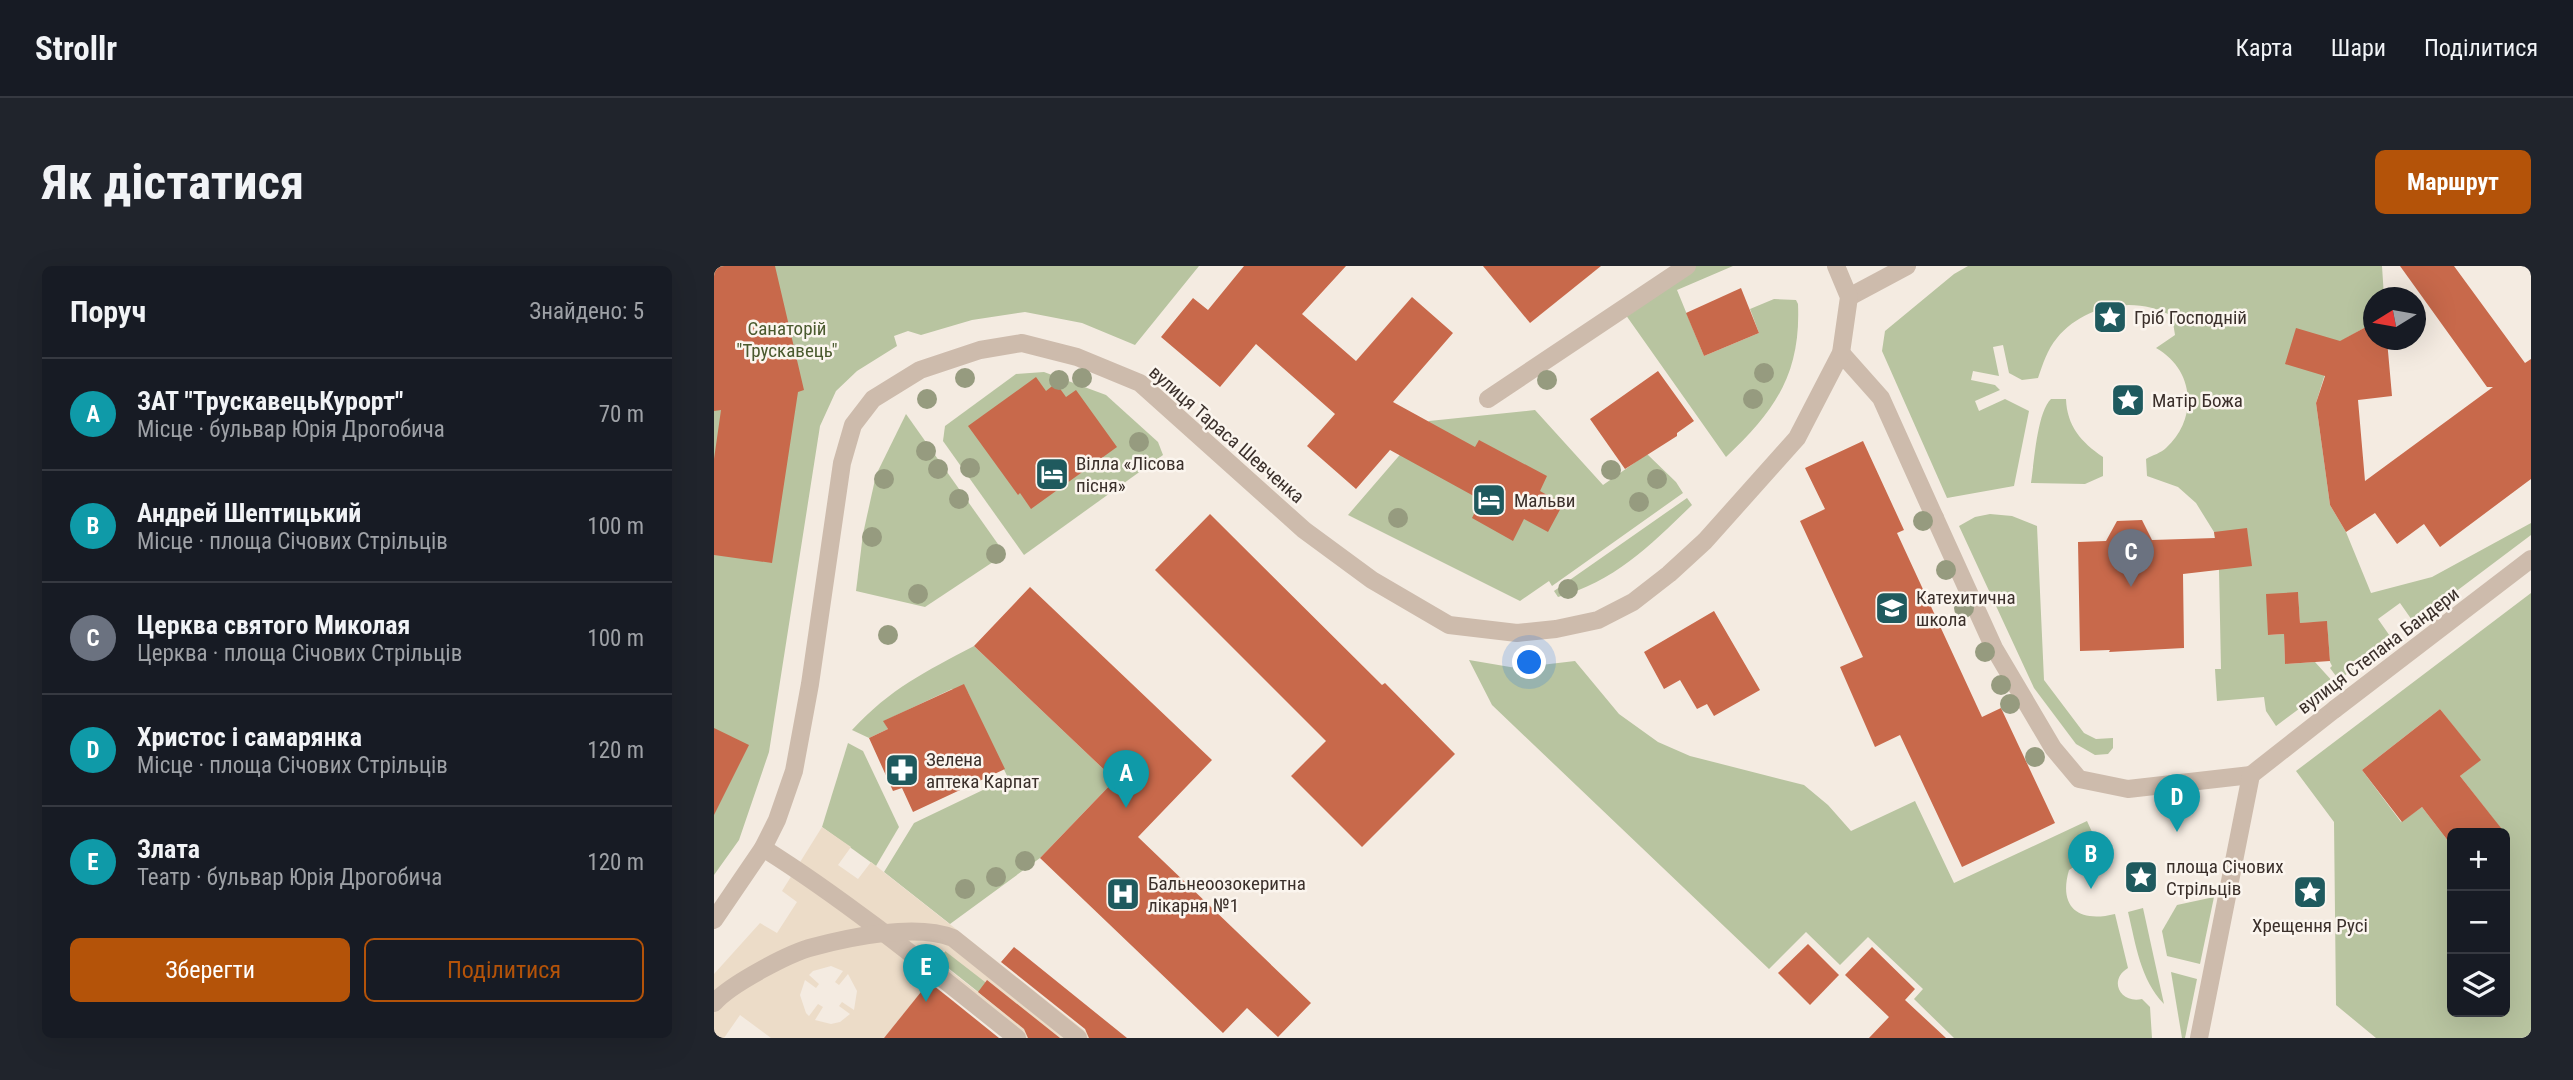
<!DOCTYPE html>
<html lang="uk">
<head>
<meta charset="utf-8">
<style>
  body { margin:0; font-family:"Roboto Condensed",sans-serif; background:#20242c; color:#f1f3f6 }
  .controls { position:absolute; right:21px; bottom:21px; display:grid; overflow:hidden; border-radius:10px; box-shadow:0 7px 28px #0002 }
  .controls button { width:63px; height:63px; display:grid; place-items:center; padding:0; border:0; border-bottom:2px solid #363941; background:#171b24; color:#f1f3f6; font:35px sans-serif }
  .compass { position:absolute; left:1649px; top:21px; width:63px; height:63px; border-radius:50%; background:#171b24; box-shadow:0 7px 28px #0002; rotate:259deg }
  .you { position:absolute; left:816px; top:397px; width:24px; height:24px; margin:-18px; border:5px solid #fff; border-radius:50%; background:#1a73e8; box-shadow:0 0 0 10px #1a73e833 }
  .badge { display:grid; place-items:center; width:46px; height:46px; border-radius:50%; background:#b45309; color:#fff; font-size:23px; font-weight:700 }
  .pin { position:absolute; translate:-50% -58px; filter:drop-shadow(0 2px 4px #0008) }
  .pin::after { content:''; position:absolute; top:37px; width:24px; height:21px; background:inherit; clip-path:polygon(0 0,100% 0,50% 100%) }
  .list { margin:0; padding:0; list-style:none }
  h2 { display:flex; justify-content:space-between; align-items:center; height:91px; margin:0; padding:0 28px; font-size:30px }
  h2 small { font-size:23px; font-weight:400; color:#9ea1a6 }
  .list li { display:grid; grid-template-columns:46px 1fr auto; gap:21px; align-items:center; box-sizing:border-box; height:112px; padding:0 28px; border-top:2px solid #363941 }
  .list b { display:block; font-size:26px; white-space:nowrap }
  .list p { margin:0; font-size:23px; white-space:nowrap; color:#9ea1a6 }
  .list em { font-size:23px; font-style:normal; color:#9ea1a6 }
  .actions { display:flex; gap:14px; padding:21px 28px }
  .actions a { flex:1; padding:16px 0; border:2px solid #b45309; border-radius:10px; text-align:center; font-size:24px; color:#b45309 }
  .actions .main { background:#b45309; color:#fff }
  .icon { flex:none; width:38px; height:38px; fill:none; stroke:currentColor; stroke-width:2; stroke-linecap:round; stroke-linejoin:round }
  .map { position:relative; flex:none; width:1817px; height:772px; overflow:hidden; border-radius:10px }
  header { display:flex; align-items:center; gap:42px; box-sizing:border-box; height:98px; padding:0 35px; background:#171b24; border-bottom:2px solid #363941 }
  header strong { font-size:33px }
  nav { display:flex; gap:38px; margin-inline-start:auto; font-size:24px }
  .intro { display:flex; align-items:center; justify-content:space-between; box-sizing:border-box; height:168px; padding:0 42px }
  h1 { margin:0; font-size:49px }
  .button { padding:18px 32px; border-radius:10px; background:#b45309; color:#fff; font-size:24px; font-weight:700 }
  main { display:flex; gap:42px; padding:0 42px }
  aside { flex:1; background:#171b24; border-radius:10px; box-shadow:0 7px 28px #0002 }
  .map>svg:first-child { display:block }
  .green { fill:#b8c4a0; fill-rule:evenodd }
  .plaza { fill:#ecdcc8; fill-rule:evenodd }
  .building { fill:#c8694b }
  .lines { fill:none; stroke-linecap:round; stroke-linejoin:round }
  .service { stroke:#cdbbac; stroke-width:18 }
  .pedestrian { stroke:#cdbbac; stroke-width:18 }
  .minor { stroke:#cdbbac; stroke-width:18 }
  .tree { fill:#969b7f }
  .labels { text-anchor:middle; stroke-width:5; stroke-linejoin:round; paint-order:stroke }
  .poi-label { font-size:19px; fill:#3b302b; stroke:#fbf5ee; text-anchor:start }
  .park-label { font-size:19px; fill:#4a5a2e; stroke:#fbf5ee }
  .street-label { font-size:19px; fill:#3b302b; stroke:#fbf5ee }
</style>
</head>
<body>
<header>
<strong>Strollr</strong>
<nav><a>Карта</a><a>Шари</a><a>Поділитися</a></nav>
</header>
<div class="intro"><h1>Як дістатися</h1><a class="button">Маршрут</a></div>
<main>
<aside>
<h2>Поруч<small>Знайдено: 5</small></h2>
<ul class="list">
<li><span class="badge" style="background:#0f9aa8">A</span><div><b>ЗАТ &quot;ТрускавецьКурорт&quot;</b><p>Місце · бульвар Юрія Дрогобича</p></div><em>70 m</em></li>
<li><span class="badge" style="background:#0f9aa8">B</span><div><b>Андрей Шептицький</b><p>Місце · площа Січових Стрільців</p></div><em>100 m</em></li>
<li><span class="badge" style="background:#6b7280">C</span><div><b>Церква святого Миколая</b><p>Церква · площа Січових Стрільців</p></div><em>100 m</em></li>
<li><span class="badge" style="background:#0f9aa8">D</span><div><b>Христос і самарянка</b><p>Місце · площа Січових Стрільців</p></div><em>120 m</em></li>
<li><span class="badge" style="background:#0f9aa8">E</span><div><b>Злата</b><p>Театр · бульвар Юрія Дрогобича</p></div><em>120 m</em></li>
</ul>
<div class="actions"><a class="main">Зберегти</a><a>Поділитися</a></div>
</aside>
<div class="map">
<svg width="1817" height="772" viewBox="0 0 1817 772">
  <rect width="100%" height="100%" fill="#f4ebe1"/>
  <g class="green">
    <path d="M 0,0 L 485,0 L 421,79 L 368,57 L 311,46 L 258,54 L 207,69 L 194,65 L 180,70 L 183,80 L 143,105 L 122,125 L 106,160 L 55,486 L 25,574 L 0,609 Z"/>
    <path d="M 979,0 L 1019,0 L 963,24 L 990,90 L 1045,67 L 1036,43 L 1060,33 L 1082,34 L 1084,38 C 1087,108 1061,145 1012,191 L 909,45 Z"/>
    <path d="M 1254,0 L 1668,0 L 1670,31 L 1660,32 L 1659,61 L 1650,62 L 1620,79 L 1602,137 L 1616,239 L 1632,266 L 1657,327 L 1718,311 L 1817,257 L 1817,269 L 1700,357 L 1686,337 L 1664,353 L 1678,373 L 1625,414 L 1616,402 L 1618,400 L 1616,396 L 1613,356 L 1586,357 L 1584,327 L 1554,369 L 1570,368 L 1571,398 L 1601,396 L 1620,417 L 1562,460 L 1552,445 L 1550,431 L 1503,435 L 1501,403 L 1507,403 L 1505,304 L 1500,266 L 1482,237 L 1464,221 L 1433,210 L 1432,193 C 1439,189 1447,187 1452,182 C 1485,152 1480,103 1442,82 L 1461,69 L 1458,50 C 1421,29 1370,39 1343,72 C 1333,84 1329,98 1324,112 L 1308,114 L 1295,107 L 1289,79 L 1279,81 L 1285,110 L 1259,105 L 1257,114 L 1281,119 L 1286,124 L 1261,135 L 1265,145 L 1291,133 L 1315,145 L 1300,220 L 1233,232 L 1168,85 L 1171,65 L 1240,8 Z"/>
    <path d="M 330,106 L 392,129 L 444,176 L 449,189 L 310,289 L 229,175 L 231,160 L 302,108 Z"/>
    <path d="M 1337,133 L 1352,133 C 1353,160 1367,176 1389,191 L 1389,210 L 1371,218 L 1317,217 C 1320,198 1323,146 1337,133 Z"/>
    <path d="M 821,144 L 889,219 L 933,188 L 962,216 L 969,227 L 838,320 L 835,315 L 806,335 L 634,249 L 715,155 Z"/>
    <path d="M 192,148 L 291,288 L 211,341 L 142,325 L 149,268 L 162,209 Z"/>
    <path d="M 973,232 L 978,239 C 938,278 900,316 844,331 L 840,325 Z"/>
    <path d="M 1276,248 L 1298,250 L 1323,260 L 1330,414 L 1370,467 L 1382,473 L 1399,472 L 1399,482 L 1394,488 L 1381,489 L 1362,478 L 1320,422 L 1245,260 L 1261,251 Z"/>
    <path d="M 1817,327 L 1817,772 L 1662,772 L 1622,739 L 1620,556 L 1582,505 ZM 1726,443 L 1766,494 L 1746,510 L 1792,569 L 1791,746 L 1738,746 L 1738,580 L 1708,541 L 1687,556 L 1648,504 Z"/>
    <path d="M 260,380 L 401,514 L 326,592 L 236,658 L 170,606 L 200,557 L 294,512 L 254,427 L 238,423 L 170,455 L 174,463 L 155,472 L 138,464 C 177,422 211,406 260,380 Z"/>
    <path d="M 755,394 L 802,402 L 861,395 L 905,448 L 944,476 L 976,490 L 1090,519 L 1114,539 L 1137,565 L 1201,535 L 1240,617 L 1373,555 L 1388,588 L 1372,593 L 1355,604 C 1344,642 1365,657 1401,648 L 1414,702 C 1394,714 1406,738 1428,733 L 1436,741 L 1438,772 L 1240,772 L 1200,733 L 1209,723 L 1154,671 L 1126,699 L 1092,666 L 1055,703 L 778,439 Z"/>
    <path d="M 134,477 L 149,485 L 185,561 L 162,600 L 108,561 Z"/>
    <path d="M 1500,631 L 1486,698 L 1453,690 L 1448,665 L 1463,639 Z"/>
    <path d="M 1429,642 L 1450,738 C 1426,713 1422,679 1414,646 Z"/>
    <path d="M 232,684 L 329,761 L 321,771 L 224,694 Z"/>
    <path d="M 1457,706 L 1483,713 L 1471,772 L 1468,772 Z"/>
  </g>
  <path class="plaza" d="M 108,561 L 137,581 L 124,599 L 144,613 L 157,596 L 380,772 L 293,772 L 218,713 L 170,772 L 57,772 L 26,749 L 10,772 L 0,772 L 0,708 L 46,657 L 63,667 L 83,636 L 68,625 ZM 231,685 L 329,761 L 321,771 L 224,695 ZM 117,700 L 129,705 L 121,716 L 125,719 L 134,708 L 143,725 L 140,744 L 128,736 L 125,740 L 136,748 L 126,756 L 117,758 L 101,754 L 109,741 L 104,738 L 95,750 L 92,747 L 86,729 L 91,714 L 102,722 L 105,718 L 95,709 L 99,705 Z"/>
  <g class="building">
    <path d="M 0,0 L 61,0 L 90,124 L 84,126 L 58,297 L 0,289 L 0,193 L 7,144 L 0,145 Z"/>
    <path d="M 530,0 L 632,0 L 588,48 L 642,95 L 698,31 L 739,67 L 679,136 L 761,181 L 765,174 L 833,210 L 826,225 L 849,238 L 834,266 L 810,253 L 799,275 L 758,252 L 767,234 L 676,184 L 642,223 L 593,180 L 621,148 L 542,78 L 506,121 L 447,71 L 479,32 L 494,44 Z"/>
    <path d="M 769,0 L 887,0 L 816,57 Z"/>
    <path d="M 1686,0 L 1740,0 L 1811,97 L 1817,93 L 1817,213 L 1726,281 L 1710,258 L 1683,278 L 1661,247 L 1632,266 L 1616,239 L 1602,137 L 1611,110 L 1571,98 L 1582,62 L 1626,75 L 1650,62 L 1660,61 L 1660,74 L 1673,74 L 1678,130 L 1644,134 L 1651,215 L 1779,121 L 1773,121 Z"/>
    <path d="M 1027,22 L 1045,67 L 990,90 L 972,47 Z"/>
    <path d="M 944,105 L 980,155 L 963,167 L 963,170 L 911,203 L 876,153 Z"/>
    <path d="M 322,111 L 332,125 L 342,117 L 352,131 L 362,124 L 403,181 L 317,243 L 306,227 L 304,229 L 254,160 Z"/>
    <path d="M 1149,175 L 1190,264 L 1183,267 L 1268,451 L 1287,442 L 1341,557 L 1248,601 L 1186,469 L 1161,481 L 1126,401 L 1149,391 L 1086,255 L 1111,243 L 1091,202 Z"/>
    <path d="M 496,248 L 668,419 L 671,417 L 741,488 L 648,581 L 577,510 L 612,475 L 441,304 Z"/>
    <path d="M 1428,254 L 1438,274 L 1501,272 L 1500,266 L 1533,262 L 1538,300 L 1469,308 L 1470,382 L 1395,386 L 1396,384 L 1366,385 L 1364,276 L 1392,275 L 1403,255 Z"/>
    <path d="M 316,321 L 498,494 L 424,571 L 597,737 L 564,771 L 533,742 L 509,767 L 326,592 L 401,514 L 260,380 Z"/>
    <path d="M 1584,326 L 1586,357 L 1613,355 L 1616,395 L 1571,398 L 1570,368 L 1554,369 L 1552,328 Z"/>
    <path d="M 1000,345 L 1046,424 L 1000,450 L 993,438 L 983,443 L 966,414 L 950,423 L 930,386 Z"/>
    <path d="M 250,418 L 291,503 L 199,546 L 188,522 L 179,525 L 155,472 L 174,463 L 169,455 Z"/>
    <path d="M 1726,443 L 1767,494 L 1746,510 L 1791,567 L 1738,567 L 1738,580 L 1708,541 L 1688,556 L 1648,504 Z"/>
    <path d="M 0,462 L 35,479 L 0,549 Z"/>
    <path d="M 1094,678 L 1125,709 L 1096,739 L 1064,707 Z"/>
    <path d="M 300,681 L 413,772 L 375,772 L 371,763 L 287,696 Z"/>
    <path d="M 1158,681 L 1201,723 L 1191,734 L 1232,772 L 1155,772 L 1175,751 L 1131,709 Z"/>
    <path d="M 273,714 L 346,772 L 314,772 L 310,763 L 264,726 Z"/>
    <path d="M 215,716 L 234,731 L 285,772 L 170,772 Z"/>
  </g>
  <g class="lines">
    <g class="service">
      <path d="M 1127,87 L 1167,132 L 1221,252"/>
      <path d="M 774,133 L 973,0"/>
    </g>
    <g class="pedestrian">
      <path d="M 1221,252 L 1280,382 L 1339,482 L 1365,513 L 1414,523 L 1537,509"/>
      <path d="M 1537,509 L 1621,443"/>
      <path d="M 49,582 C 138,638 220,706 303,772"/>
      <path d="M 0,737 C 15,719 75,687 99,681 C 136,671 203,657 239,672 L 364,772"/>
      <path d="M 1485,772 L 1537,509"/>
    </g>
    <g class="minor">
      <path d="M 1135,31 L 1193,0"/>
      <path d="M 1621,443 L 1817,293"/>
      <path d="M 0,654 L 49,582 L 63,554 L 80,505 L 96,418 L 128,197 L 139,159 L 159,133 L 206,104 L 266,84 L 308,77 L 363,91 L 426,117 L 590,264 L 658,314 L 735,359 L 803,367 L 842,363 L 884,354 L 919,336 L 955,308 L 991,275 L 1083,172 L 1127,87 L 1135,31 L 1122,0"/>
    </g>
  </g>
  <g class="tree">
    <circle cx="1050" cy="107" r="10"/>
    <circle cx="251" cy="112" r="10"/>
    <circle cx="368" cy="112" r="10"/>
    <circle cx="345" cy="114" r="10"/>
    <circle cx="833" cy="114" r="10"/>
    <circle cx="213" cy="133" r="10"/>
    <circle cx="1039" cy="133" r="10"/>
    <circle cx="425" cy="176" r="10"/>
    <circle cx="212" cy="185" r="10"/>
    <circle cx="256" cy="202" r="10"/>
    <circle cx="224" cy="203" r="10"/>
    <circle cx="897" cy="204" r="10"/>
    <circle cx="170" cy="213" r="10"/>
    <circle cx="943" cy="213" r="10"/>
    <circle cx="245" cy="233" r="10"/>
    <circle cx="925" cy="236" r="10"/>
    <circle cx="684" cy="252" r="10"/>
    <circle cx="1209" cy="255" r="10"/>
    <circle cx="158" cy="271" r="10"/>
    <circle cx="282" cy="288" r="10"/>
    <circle cx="1232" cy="304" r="10"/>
    <circle cx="854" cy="323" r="10"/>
    <circle cx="204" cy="328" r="10"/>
    <circle cx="1250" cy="342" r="10"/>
    <circle cx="174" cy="369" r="10"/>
    <circle cx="1271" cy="386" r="10"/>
    <circle cx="1287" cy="419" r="10"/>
    <circle cx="1296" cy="438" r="10"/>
    <circle cx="1321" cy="491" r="10"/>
    <circle cx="311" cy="595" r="10"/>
    <circle cx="282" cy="611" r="10"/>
    <circle cx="251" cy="623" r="10"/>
  </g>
  <defs>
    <g id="sight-square" transform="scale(1.75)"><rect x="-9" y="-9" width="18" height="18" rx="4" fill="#1f5a5e" stroke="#fbf5ee"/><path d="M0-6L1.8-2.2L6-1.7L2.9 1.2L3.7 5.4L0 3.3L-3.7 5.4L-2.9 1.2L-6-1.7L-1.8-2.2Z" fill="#fff"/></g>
    <g id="hotel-square" transform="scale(1.75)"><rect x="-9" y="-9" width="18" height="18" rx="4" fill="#1f5a5e" stroke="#fbf5ee"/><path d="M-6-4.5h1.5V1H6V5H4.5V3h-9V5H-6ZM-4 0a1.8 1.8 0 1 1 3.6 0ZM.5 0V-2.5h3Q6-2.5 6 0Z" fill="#fff"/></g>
    <g id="school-square" transform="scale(1.75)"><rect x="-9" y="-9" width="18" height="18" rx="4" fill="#1f5a5e" stroke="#fbf5ee"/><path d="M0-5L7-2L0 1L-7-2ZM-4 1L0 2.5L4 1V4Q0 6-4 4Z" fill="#fff"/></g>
    <g id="pharmacy-square" transform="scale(1.75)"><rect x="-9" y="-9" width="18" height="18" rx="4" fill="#1f5a5e" stroke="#fbf5ee"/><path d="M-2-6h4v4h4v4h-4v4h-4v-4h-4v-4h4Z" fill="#fff"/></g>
    <g id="hospital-square" transform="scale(1.75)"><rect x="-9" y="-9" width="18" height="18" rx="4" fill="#1f5a5e" stroke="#fbf5ee"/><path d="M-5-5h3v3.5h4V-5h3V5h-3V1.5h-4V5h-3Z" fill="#fff"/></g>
  </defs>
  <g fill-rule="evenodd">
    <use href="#sight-square" x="1396" y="51"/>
    <use href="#sight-square" x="1414" y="134"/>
    <use href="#hotel-square" x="338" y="208"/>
    <use href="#hotel-square" x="775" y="234"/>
    <use href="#school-square" x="1178" y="342"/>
    <use href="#pharmacy-square" x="188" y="504"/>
    <use href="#sight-square" x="1427" y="611"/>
    <use href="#sight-square" x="1596" y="626"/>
    <use href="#hospital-square" x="409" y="628"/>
  </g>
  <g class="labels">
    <g class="poi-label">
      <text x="1420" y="58">Гріб Господній</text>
      <text x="1438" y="141">Матір Божа</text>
      <text x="362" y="204">Вілла «Лісова<tspan x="362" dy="22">пісня»</tspan></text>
      <text x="800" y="241">Мальви</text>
      <text x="1202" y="338">Катехитична<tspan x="1202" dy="22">школа</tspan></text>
      <text x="212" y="500">Зелена<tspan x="212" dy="22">аптека Карпат</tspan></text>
      <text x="1452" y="607">площа Січових<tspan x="1452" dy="22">Стрільців</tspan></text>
      <text x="434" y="624">Бальнеоозокеритна<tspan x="434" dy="22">лікарня №1</tspan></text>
      <text x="1596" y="666" text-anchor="middle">Хрещення Русі</text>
    </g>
    <g class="park-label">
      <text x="73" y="69">Санаторій<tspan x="73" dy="22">"Трускавець"</tspan></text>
    </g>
    <g class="street-label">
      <text transform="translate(513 168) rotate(41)" y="7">вулиця Тараса Шевченка</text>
      <text transform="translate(1664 384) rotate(-37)" y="7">вулиця Степана Бандери</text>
    </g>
  </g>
</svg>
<div class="controls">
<button>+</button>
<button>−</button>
<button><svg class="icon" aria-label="layers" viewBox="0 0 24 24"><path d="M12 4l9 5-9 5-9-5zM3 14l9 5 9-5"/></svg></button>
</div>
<svg class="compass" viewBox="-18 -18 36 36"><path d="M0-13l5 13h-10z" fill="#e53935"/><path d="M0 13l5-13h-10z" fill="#9ea1a6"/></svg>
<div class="you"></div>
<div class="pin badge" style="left:412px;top:542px;background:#0f9aa8">A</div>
<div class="pin badge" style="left:1377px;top:623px;background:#0f9aa8">B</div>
<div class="pin badge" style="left:1417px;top:321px;background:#6b7280">C</div>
<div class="pin badge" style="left:1463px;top:566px;background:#0f9aa8">D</div>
<div class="pin badge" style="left:212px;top:736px;background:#0f9aa8">E</div>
</div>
</main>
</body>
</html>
